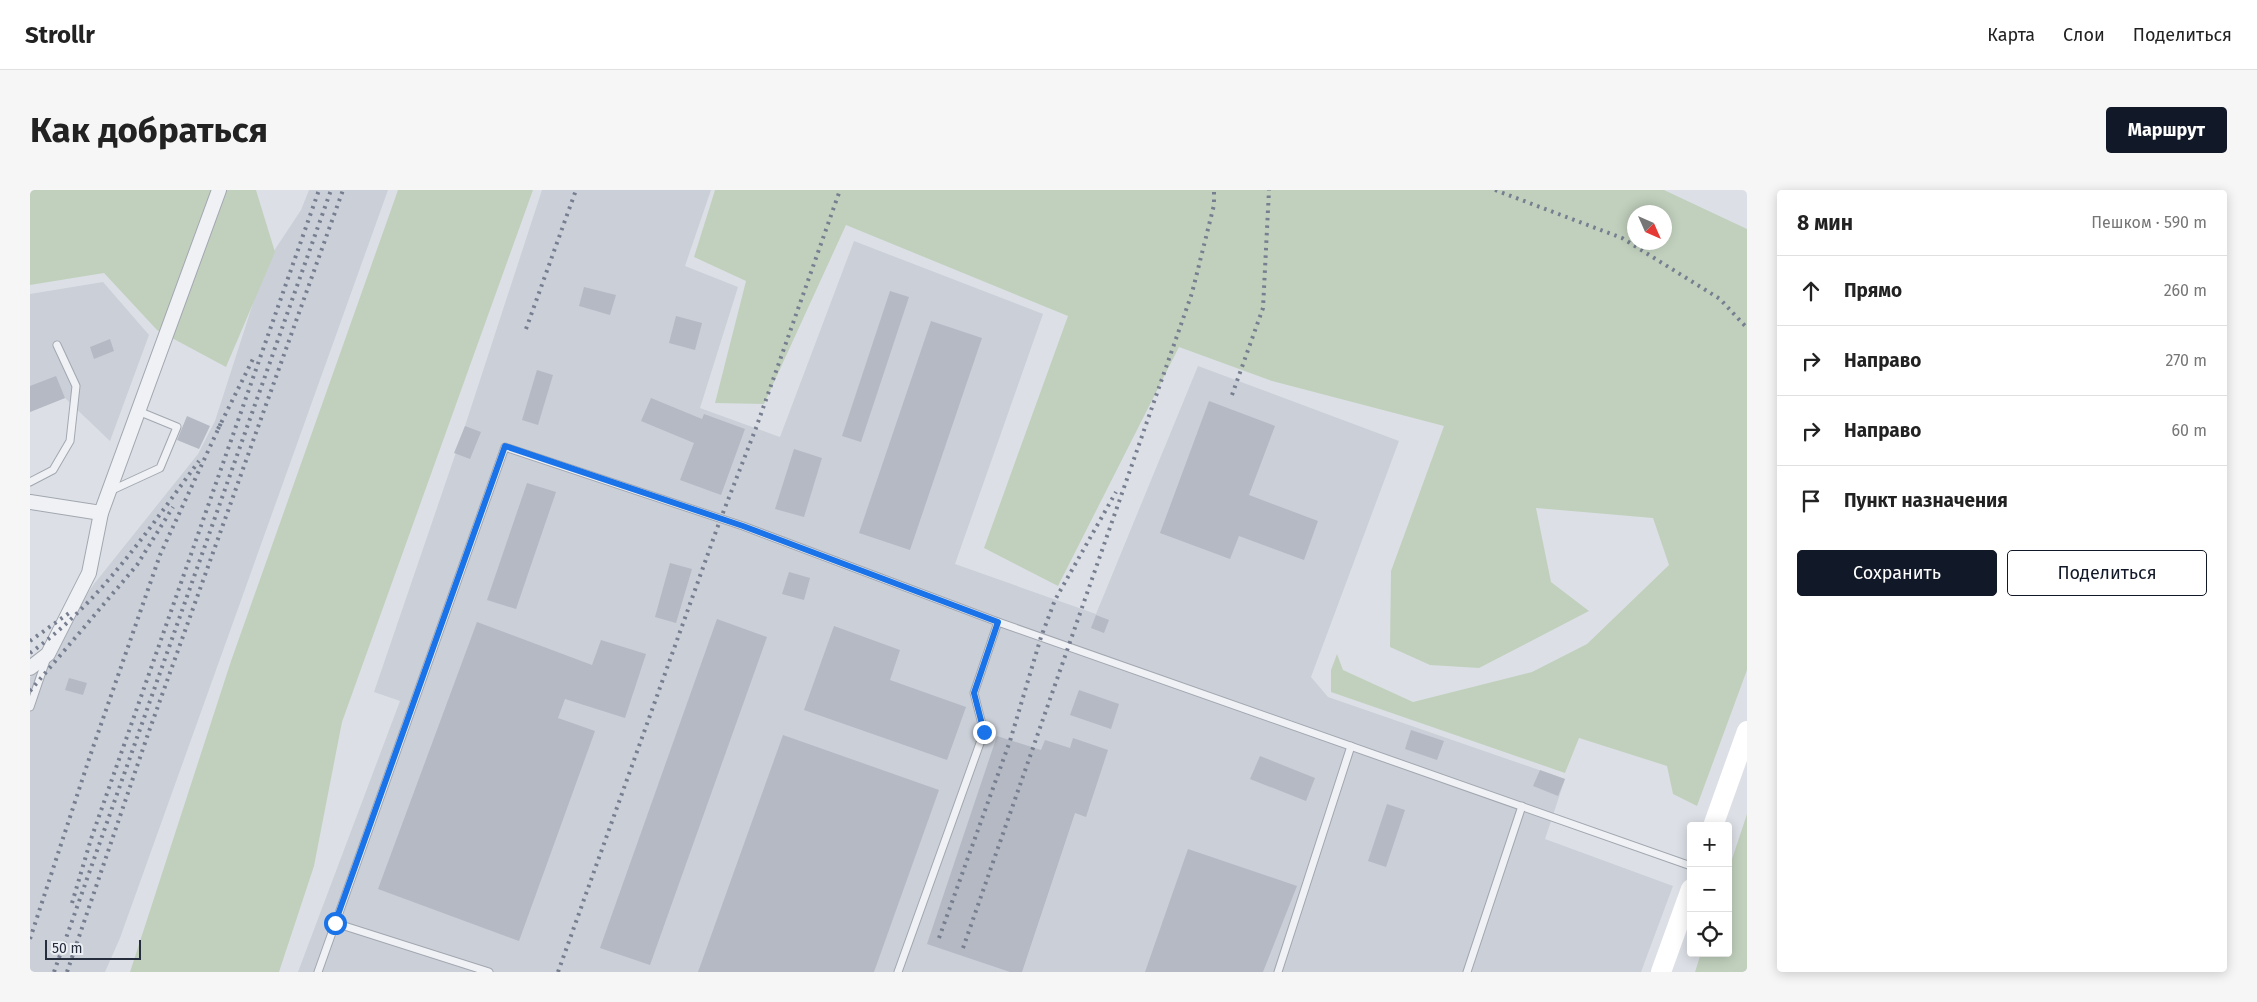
<!DOCTYPE html>
<html lang="ru">
<head>
<meta charset="utf-8">
<style>
  body { margin:0; font-family:"Fira Sans",sans-serif; background:#f6f6f6; color:#222 }
  .controls { position:absolute; right:15px; bottom:15px; display:grid; overflow:hidden; border-radius:5px; box-shadow:0 2px 12px #0003 }
  .controls button { width:45px; height:45px; display:grid; place-items:center; padding:0; border:0; border-bottom:1px solid #e0e0e0; background:#fff; color:#222; font:25px sans-serif }
  .compass { position:absolute; left:1597px; top:15px; width:45px; height:45px; border-radius:50%; background:#fff; box-shadow:0 2px 12px #0003; rotate:135deg }
  .scale { position:absolute; left:15px; bottom:12px; width:96px; box-sizing:border-box; padding-left:5px; border:2px solid #262d3d; border-top:0; font-size:14px; line-height:18px; white-space:nowrap; color:#262d3d; -webkit-text-stroke:4px #ebeff4; paint-order:stroke }
  .stop { position:absolute; width:15px; height:15px; margin:-11px; border:4px solid #1a73e8; border-radius:50%; background:#fff }
  .stop.end { background:#1a73e8; border-color:#fff; box-shadow:0 1px 5px #0008 }
  .list { margin:0; padding:0; list-style:none }
  h2 { display:flex; justify-content:space-between; align-items:center; height:65px; margin:0; padding:0 20px; font-size:21px }
  h2 small { font-size:16px; font-weight:400; color:#767676 }
  .list li { display:grid; grid-template-columns:32px 1fr auto; gap:15px; align-items:center; box-sizing:border-box; height:70px; padding:0 20px; border-top:1px solid #e0e0e0 }
  .list b { display:block; font-size:19px; white-space:nowrap }
  .list em { font-size:16px; font-style:normal; color:#767676 }
  .actions { display:flex; gap:10px; padding:15px 20px }
  .actions a { flex:1; padding:11px 0; border:1px solid #111827; border-radius:5px; text-align:center; font-size:18px; color:#111827 }
  .actions .main { background:#111827; color:#fff }
  .icon { flex:none; width:28px; height:28px; fill:none; stroke:currentColor; stroke-width:2; stroke-linecap:round; stroke-linejoin:round }
  .map { position:relative; flex:none; width:1717px; height:782px; overflow:hidden; border-radius:5px }
  header { display:flex; align-items:center; gap:30px; box-sizing:border-box; height:70px; padding:0 25px; background:#fff; border-bottom:1px solid #e0e0e0 }
  header strong { font-size:24px }
  nav { display:flex; gap:28px; margin-inline-start:auto; font-size:18px }
  .intro { display:flex; align-items:center; justify-content:space-between; box-sizing:border-box; height:120px; padding:0 30px }
  h1 { margin:0; font-size:35px }
  .button { padding:12px 22px; border-radius:5px; background:#111827; color:#fff; font-size:18px; font-weight:700 }
  main { display:flex; gap:30px; padding:0 30px }
  aside { flex:1; background:#fff; border-radius:5px; box-shadow:0 2px 12px #0003 }
  .map>svg:first-child { display:block }
  .built { fill:#cacfd8 }
  .green { fill:#c1d0bd; fill-rule:evenodd }
  .building { fill:#b4b9c3 }
  .lines { fill:none; stroke-linecap:round; stroke-linejoin:round }
  .lane-casing { stroke:#a2a7b0; stroke-width:9 }
  .street-casing { stroke:#a2a7b0; stroke-width:16 }
  .lane { stroke:#eff1f5; stroke-width:7 }
  .street { stroke:#eff1f5; stroke-width:14 }
  .secondary { stroke:#fff; stroke-width:20 }
  .rail { stroke:#767e90; stroke-width:4; stroke-dasharray:2.5 5; stroke-linecap:butt }
  .route { stroke:#1a73e8; stroke-width:6 }
</style>
</head>
<body>
<header>
<strong>Strollr</strong>
<nav><a>Карта</a><a>Слои</a><a>Поделиться</a></nav>
</header>
<div class="intro"><h1>Как добраться</h1><a class="button">Маршрут</a></div>
<main>
<div class="map">
<svg width="1717" height="782" viewBox="0 0 1717 782">
  <rect width="100%" height="100%" fill="#dce0e6"/>
  <g class="built">
    <path d="M 279,0 L 358,0 L 90,748 L 75,782 L 0,782 L 0,488 L 64,394 L 168,264 L 185,231 L 236,73 L 271,20 Z"/>
    <path d="M 512,0 L 681,0 L 655,76 L 708,97 L 670,218 L 750,247 L 824,51 L 1013,124 L 925,374 L 1066,424 L 1168,176 L 1369,251 L 1281,487 L 1298,507 L 1535,589 L 1515,649 L 1643,696 L 1611,782 L 268,782 L 370,511 L 344,502 L 435,236 Z"/>
    <path d="M 73,92 L 119,145 L 80,251 L 35,208 L 0,222 L 0,104 Z"/>
  </g>
  <g class="green">
    <path d="M 0,0 L 226,0 L 245,62 L 196,177 L 127,140 L 74,83 L 0,95 Z"/>
    <path d="M 368,0 L 503,0 L 312,532 L 284,676 L 249,782 L 100,782 L 201,471 Z"/>
    <path d="M 685,0 L 1634,0 L 1717,39 L 1717,480 L 1667,616 L 1643,604 L 1637,576 L 1549,548 L 1535,583 L 1301,502 L 1301,480 L 1307,464 L 1313,480 L 1383,512 L 1502,482 L 1557,454 L 1639,375 L 1623,328 L 1506,318 L 1521,392 L 1559,421 L 1449,478 L 1400,475 L 1360,457 L 1361,381 L 1414,236 L 1242,191 L 1149,157 L 1028,396 L 954,358 L 1038,126 L 816,35 L 734,214 L 685,213 L 716,91 L 664,67 ZM 1634,22 L 1634,52 L 1604,52 L 1604,22 Z"/>
    <path d="M 1717,624 L 1717,782 L 1665,782 L 1671,763 L 1698,763 L 1698,681 Z"/>
  </g>
  <g class="building">
    <path d="M 554,97 L 586,105 L 580,125 L 549,116 Z"/>
    <path d="M 860,101 L 879,107 L 831,252 L 812,246 Z"/>
    <path d="M 646,126 L 672,133 L 665,160 L 639,153 Z"/>
    <path d="M 901,131 L 952,148 L 880,360 L 829,343 Z"/>
    <path d="M 80,149 L 84,161 L 64,169 L 60,157 Z"/>
    <path d="M 507,180 L 523,185 L 508,235 L 492,230 Z"/>
    <path d="M 26,186 L 35,208 L 0,222 L 0,196 Z"/>
    <path d="M 621,208 L 672,229 L 674,224 L 715,239 L 691,305 L 650,290 L 664,253 L 611,231 Z"/>
    <path d="M 1179,211 L 1245,236 L 1219,305 L 1288,331 L 1274,370 L 1209,346 L 1200,369 L 1130,343 Z"/>
    <path d="M 157,226 L 180,236 L 169,259 L 147,250 Z"/>
    <path d="M 435,236 L 451,242 L 440,269 L 424,263 Z"/>
    <path d="M 764,259 L 792,268 L 774,327 L 745,319 Z"/>
    <path d="M 497,293 L 526,302 L 486,419 L 457,410 Z"/>
    <path d="M 640,373 L 662,379 L 646,433 L 625,427 Z"/>
    <path d="M 759,382 L 780,388 L 774,410 L 752,404 Z"/>
    <path d="M 1066,425 L 1079,430 L 1074,443 L 1061,438 Z"/>
    <path d="M 687,429 L 737,447 L 620,775 L 570,758 Z"/>
    <path d="M 447,432 L 562,475 L 571,450 L 616,464 L 595,528 L 535,509 L 528,528 L 565,541 L 489,751 L 348,699 Z"/>
    <path d="M 804,436 L 870,460 L 860,490 L 936,517 L 917,570 L 774,520 Z"/>
    <path d="M 39,488 L 57,493 L 53,505 L 35,500 Z"/>
    <path d="M 1049,500 L 1089,514 L 1081,539 L 1040,525 Z"/>
    <path d="M 1381,540 L 1414,551 L 1407,570 L 1375,559 Z"/>
    <path d="M 753,545 L 909,600 L 844,782 L 668,782 Z"/>
    <path d="M 967,546 L 1011,560 L 1015,550 L 1040,558 L 1043,548 L 1078,560 L 1056,627 L 1045,623 L 992,782 L 980,782 L 897,754 Z"/>
    <path d="M 1230,566 L 1285,588 L 1276,611 L 1220,589 Z"/>
    <path d="M 1510,580 L 1535,589 L 1528,606 L 1503,596 Z"/>
    <path d="M 1357,614 L 1375,620 L 1356,677 L 1338,671 Z"/>
    <path d="M 1158,659 L 1267,696 L 1233,782 L 1115,782 Z"/>
  </g>
  <g class="lines">
    <g class="lane-casing">
      <g id="lane">
        <path d="M 0,292 L 23,280 L 40,251 L 46,196 L 27,155"/>
        <path d="M 80,301 L 130,278 L 147,237 L 108,221"/>
        <path d="M 0,517 L 17,467"/>
        <path d="M 305,733 L 459,782"/>
        <path d="M 288,782 L 475,257 L 713,336 L 968,432 L 1661,676"/>
        <path d="M 868,782 L 954,542 L 944,503 L 968,432"/>
        <path d="M 1248,782 L 1321,556"/>
        <path d="M 1437,782 L 1492,616"/>
      </g>
    </g>
    <g class="street-casing">
      <g id="street">
        <path d="M 0,312 L 71,323"/>
        <path d="M 0,478 L 18,464 L 59,383 L 71,323 L 189,0"/>
      </g>
    </g>
    <use href="#lane" class="lane"/>
    <use href="#street" class="street"/>
    <g class="secondary">
      <path d="M 1683,636 L 1717,541"/>
      <path d="M 1631,782 L 1661,699"/>
    </g>
    <g class="rail">
      <path d="M 1465,0 L 1592,48 L 1690,109 L 1717,138"/>
      <path d="M 496,139 L 546,0"/>
      <path d="M 1202,205 L 1233,118 L 1239,0"/>
      <path d="M 188,239 L 223,169"/>
      <path d="M 0,451 L 39,423"/>
      <path d="M 0,463 C 70,413 118,340 169,271"/>
      <path d="M 0,501 L 107,375 L 143,317"/>
      <path d="M 42,713 L 61,649 L 289,0"/>
      <path d="M 909,748 L 980,551 L 1011,447 L 1025,410 L 1086,302"/>
      <path d="M 0,749 L 60,566 L 130,365 L 191,233"/>
      <path d="M 933,758 L 1162,103 L 1184,15 L 1184,0"/>
      <path d="M 24,782 L 301,0"/>
      <path d="M 37,782 L 118,544 L 313,0"/>
      <path d="M 528,782 L 689,333 L 726,238 L 810,0"/>
    </g>
  </g>
  <g class="lines">
    <path class="route" d="M 305,733 L 475,256 L 713,336 L 968,432 L 944,503 L 954,542"/>
  </g>
</svg>
<div class="controls">
<button>+</button>
<button>−</button>
<button><svg class="icon" aria-label="locate" viewBox="0 0 24 24"><circle cx="12" cy="12" r="6"/><path d="M12 2v4M12 18v4M2 12h4M18 12h4"/></svg></button>
</div>
<svg class="compass" viewBox="-18 -18 36 36"><path d="M0-13l5 13h-10z" fill="#e53935"/><path d="M0 13l5-13h-10z" fill="#767676"/></svg>
<div class="scale">50 m</div>
<div class="stop" style="left:305px;top:733px"></div>
<div class="stop end" style="left:954px;top:542px"></div>
</div>
<aside>
<h2>8 мин<small>Пешком · 590 m</small></h2>
<ul class="list">
<li><svg class="icon" aria-label="ahead" viewBox="0 0 24 24"><path d="M12 20V5M6 11l6-6 6 6"/></svg><div><b>Прямо</b></div><em>260 m</em></li>
<li><svg class="icon" aria-label="right" viewBox="0 0 24 24"><path d="M7 20v-9h11M14 6l5 5-5 5"/></svg><div><b>Направо</b></div><em>270 m</em></li>
<li><svg class="icon" aria-label="right" viewBox="0 0 24 24"><path d="M7 20v-9h11M14 6l5 5-5 5"/></svg><div><b>Направо</b></div><em>60 m</em></li>
<li><svg class="icon" aria-label="arrive" viewBox="0 0 24 24"><path d="M6 21V4h12l-3 4 3 4H6"/></svg><div><b>Пункт назначения</b></div></li>
</ul>
<div class="actions"><a class="main">Сохранить</a><a>Поделиться</a></div>
</aside>
</main>
</body>
</html>
